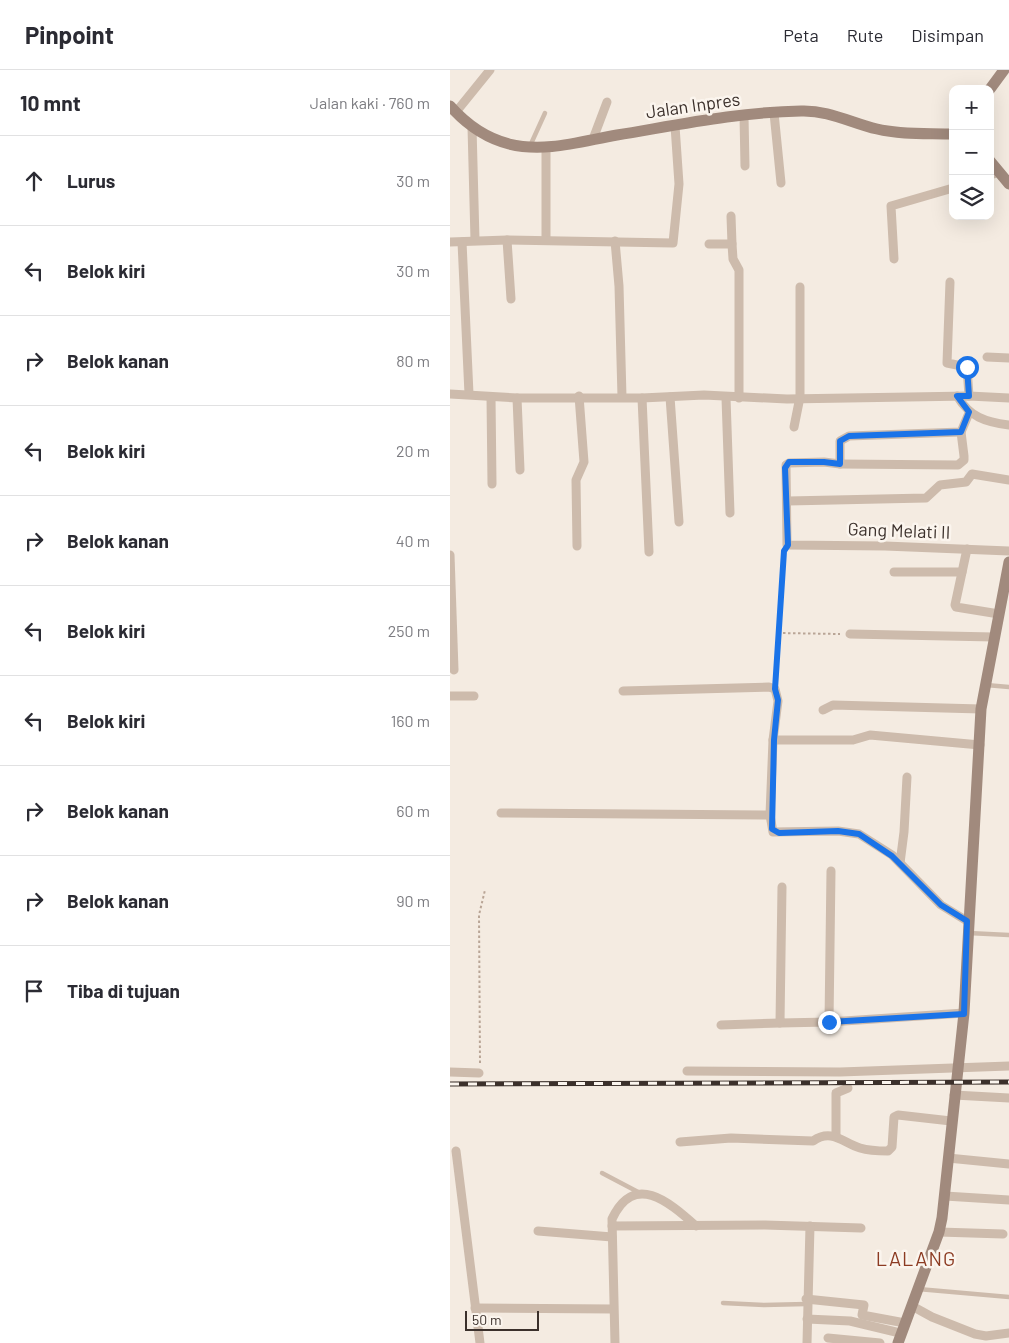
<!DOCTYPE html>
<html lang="id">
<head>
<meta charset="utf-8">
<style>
  body { margin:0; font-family:Barlow,sans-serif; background:#f2f2f3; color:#2b2b33 }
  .controls { position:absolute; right:15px; top:15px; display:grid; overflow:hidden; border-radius:10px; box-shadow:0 5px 20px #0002 }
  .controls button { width:45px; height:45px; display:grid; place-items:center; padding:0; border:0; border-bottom:1px solid #e1e1e2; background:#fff; color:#2b2b33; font:25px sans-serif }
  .scale { position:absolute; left:15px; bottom:12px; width:74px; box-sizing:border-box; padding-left:5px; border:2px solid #3b302b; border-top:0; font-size:14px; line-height:18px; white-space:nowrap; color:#3b302b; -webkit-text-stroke:4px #fbf5ee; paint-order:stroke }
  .stop { position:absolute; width:15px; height:15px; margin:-11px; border:4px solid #1a73e8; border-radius:50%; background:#fff }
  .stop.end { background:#1a73e8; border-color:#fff; box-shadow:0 1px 5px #0008 }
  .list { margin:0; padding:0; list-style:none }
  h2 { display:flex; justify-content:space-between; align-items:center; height:65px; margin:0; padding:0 20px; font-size:21px }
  h2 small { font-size:16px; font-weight:400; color:#7c7c81 }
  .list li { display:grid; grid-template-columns:32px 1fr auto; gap:15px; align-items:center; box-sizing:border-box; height:90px; padding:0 20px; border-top:1px solid #e1e1e2 }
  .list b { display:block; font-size:19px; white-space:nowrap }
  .list em { font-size:16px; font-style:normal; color:#7c7c81 }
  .icon { flex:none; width:28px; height:28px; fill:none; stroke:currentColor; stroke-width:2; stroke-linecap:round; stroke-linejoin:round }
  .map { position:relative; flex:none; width:559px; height:1273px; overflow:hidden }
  header { display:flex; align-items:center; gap:30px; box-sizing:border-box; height:70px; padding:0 25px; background:#fff; border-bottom:1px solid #e1e1e2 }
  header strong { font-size:24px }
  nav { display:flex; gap:28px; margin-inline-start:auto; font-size:18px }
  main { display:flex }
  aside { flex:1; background:#fff }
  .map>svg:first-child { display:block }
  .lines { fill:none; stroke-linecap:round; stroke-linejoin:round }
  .path { stroke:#b9a596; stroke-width:2; stroke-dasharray:2.5 2.5; stroke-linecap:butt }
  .lane { stroke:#cdbbac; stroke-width:4.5 }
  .street { stroke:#cdbbac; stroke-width:9 }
  .secondary { stroke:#a18a7d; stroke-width:11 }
  .rail-casing { stroke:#3b302b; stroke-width:5 }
  .rail { stroke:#fbf5ee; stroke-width:3; stroke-dasharray:9; stroke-linecap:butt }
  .route { stroke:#1a73e8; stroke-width:6 }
  .labels { text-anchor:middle; stroke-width:5; stroke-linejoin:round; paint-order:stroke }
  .street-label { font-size:18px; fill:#3b302b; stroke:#fbf5ee }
  .quarter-label { font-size:20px; letter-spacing:1px; fill:#8c3b22; stroke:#fbf5ee }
</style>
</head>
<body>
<header>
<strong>Pinpoint</strong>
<nav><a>Peta</a><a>Rute</a><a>Disimpan</a></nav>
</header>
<main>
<aside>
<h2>10 mnt<small>Jalan kaki · 760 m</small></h2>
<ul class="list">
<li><svg class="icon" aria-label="ahead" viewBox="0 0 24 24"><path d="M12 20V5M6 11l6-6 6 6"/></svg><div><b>Lurus</b></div><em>30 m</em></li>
<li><svg class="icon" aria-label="left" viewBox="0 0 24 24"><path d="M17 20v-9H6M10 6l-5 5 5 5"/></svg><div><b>Belok kiri</b></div><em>30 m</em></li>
<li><svg class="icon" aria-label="right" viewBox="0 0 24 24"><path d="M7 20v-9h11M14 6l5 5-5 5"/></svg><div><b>Belok kanan</b></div><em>80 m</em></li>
<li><svg class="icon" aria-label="left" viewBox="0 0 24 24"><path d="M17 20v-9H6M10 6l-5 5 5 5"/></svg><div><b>Belok kiri</b></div><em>20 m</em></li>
<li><svg class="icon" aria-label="right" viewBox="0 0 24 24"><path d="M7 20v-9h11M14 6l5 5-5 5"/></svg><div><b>Belok kanan</b></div><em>40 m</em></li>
<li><svg class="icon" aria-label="left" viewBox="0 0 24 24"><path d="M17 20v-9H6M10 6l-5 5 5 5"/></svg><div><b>Belok kiri</b></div><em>250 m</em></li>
<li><svg class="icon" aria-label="left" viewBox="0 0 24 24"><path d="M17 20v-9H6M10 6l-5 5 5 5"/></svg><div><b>Belok kiri</b></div><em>160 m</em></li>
<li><svg class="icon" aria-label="right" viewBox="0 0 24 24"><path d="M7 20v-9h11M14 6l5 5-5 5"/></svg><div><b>Belok kanan</b></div><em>60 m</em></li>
<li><svg class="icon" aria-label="right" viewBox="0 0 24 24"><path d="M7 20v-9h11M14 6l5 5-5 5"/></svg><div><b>Belok kanan</b></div><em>90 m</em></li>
<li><svg class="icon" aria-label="arrive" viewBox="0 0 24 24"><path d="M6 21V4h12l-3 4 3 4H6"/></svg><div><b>Tiba di tujuan</b></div></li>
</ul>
</aside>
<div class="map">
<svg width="559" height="1273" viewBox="0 0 559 1273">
  <rect width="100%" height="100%" fill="#f4ebe1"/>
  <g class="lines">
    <g class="path">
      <path d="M 328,563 L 390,564"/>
      <path d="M 326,609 L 334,484"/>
      <path d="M 30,993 L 29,845 L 35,820"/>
    </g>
    <g class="lane">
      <path d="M 80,76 L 95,43"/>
      <path d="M 536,615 L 559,617"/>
      <path d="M 518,863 L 559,865"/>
      <path d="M 152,1103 L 190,1123"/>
      <path d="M 468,1219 L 559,1227"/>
      <path d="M 273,1233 L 314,1235 L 356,1234"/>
    </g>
    <g class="street">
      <path d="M 6,42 L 40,0"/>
      <path d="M 324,43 L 331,113"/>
      <path d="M 294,46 L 295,96"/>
      <path d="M 22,57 L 25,170"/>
      <path d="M 143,69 L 157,32"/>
      <path d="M 540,105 L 550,102"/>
      <path d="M 281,146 L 282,174"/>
      <path d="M 57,170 L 61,229"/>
      <path d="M 96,170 L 96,77"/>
      <path d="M 165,171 L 169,216 L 172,327"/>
      <path d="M 0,172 L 57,170 L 223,173 L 229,114 L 225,56"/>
      <path d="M 12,172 L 19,324"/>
      <path d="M 259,174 L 282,174 L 283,189 L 289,200 L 289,328"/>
      <path d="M 444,189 L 441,136 L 503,118"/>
      <path d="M 500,212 L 497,293 L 517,297 L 519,326"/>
      <path d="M 537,287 L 559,288"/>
      <path d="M 0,324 L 67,328 L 192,328 L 254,325 L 337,329 L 519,326 L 559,328"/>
      <path d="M 507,326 C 520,347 535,352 559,355"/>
      <path d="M 41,327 L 42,414"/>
      <path d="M 220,327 L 229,452"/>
      <path d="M 67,328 L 70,400"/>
      <path d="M 192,328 L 199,482"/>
      <path d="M 276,328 L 280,443"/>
      <path d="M 519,343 L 511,362 L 399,366 L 390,371 L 390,394 L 374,392 L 339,393 L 336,395 L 337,475 L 435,476 L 559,481"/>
      <path d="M 344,357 L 350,327 L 350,217"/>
      <path d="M 390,394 L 508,395 L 514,390 L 514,386 L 511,362"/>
      <path d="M 338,431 L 476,428 L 490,415 L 516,412 L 522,404 L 559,410"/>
      <path d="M 127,476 L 126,410 L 134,392 L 129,326"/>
      <path d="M 517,479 L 505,535 L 506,537 L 549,544"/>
      <path d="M 0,485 L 4,600"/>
      <path d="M 444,502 L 512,502"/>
      <path d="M 400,564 L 544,567"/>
      <path d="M 173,621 L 319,617 L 325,619 L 328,631 L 323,670"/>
      <path d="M 0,626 L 24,626"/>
      <path d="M 373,640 L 383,635 L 531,639"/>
      <path d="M 51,743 L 320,745"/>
      <path d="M 450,793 L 454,762 L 457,707"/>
      <path d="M 381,801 L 379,952 L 514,943"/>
      <path d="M 332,817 L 330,953 L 379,952"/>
      <path d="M 517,851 L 491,835 L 442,785 L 409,764 L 388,761 L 323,762 L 320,745 L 323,670 L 403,670 L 420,665 L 530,675"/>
      <path d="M 271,955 L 330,953"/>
      <path d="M 237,1001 L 390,1002 L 559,996"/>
      <path d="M 0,1002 L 29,1003"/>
      <path d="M 504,1025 L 559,1028"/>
      <path d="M 386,1066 L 386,1023 L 398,1018"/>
      <path d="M 230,1072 L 281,1068 L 363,1071 C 382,1058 393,1073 410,1078 C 420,1081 429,1081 438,1081 L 442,1077 L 444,1047 L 448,1045 L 501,1051"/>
      <path d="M 6,1081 L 30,1273"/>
      <path d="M 498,1088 L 559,1094"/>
      <path d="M 495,1126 L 559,1130"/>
      <path d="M 162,1156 L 315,1155 L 411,1158"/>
      <path d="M 88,1161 L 162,1167"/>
      <path d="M 489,1162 L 553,1164"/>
      <path d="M 356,1229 L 414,1235 L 412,1245 L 455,1253"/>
      <path d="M 462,1236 L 482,1247 L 525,1264 L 536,1266 L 559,1263"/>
      <path d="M 25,1238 L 163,1239"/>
      <path d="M 357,1249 L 400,1251 L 450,1263"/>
      <path d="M 378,1268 L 430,1273"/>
      <path d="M 165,1273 L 162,1149 C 184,1102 218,1131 246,1156"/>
      <path d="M 357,1273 L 360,1156"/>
    </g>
    <g class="secondary">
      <path d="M 540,19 L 554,0"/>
      <path d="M 0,36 C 16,54 35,68 59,74 C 95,83 132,71 167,65 C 228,55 289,42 351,41 C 379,40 401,53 427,59 C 452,65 478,63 503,64"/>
      <path d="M 540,91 L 559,114"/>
      <path d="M 448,1273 L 489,1162 L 492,1148 L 514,943 L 531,639 L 559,492"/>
    </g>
    <g class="rail-casing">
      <path id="rail" d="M 0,1014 L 559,1012"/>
    </g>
    <use href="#rail" class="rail"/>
  </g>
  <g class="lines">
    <path class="route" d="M 379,952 L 514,944 L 517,851 L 491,835 L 442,786 L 409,764 L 388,761 L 329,763 L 322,759 L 324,670 L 328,630 L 325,619 L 334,481 L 338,475 L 335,398 L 339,392 L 374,392 L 390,394 L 390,371 L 399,366 L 511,362 L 519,342 L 507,326 L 519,326 L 517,297"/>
  </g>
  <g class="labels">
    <g class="street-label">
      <text transform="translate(243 36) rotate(-8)" y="6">Jalan Inpres</text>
      <text transform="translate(449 461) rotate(2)" y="6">Gang Melati II</text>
    </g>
    <g class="quarter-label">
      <text x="466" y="1196">LALANG</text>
    </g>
  </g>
</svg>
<div class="controls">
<button>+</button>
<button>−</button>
<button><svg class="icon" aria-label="layers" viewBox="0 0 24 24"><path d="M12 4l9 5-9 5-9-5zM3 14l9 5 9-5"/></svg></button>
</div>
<div class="scale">50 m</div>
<div class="stop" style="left:517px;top:297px"></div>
<div class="stop end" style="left:379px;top:952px"></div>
</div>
</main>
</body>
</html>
